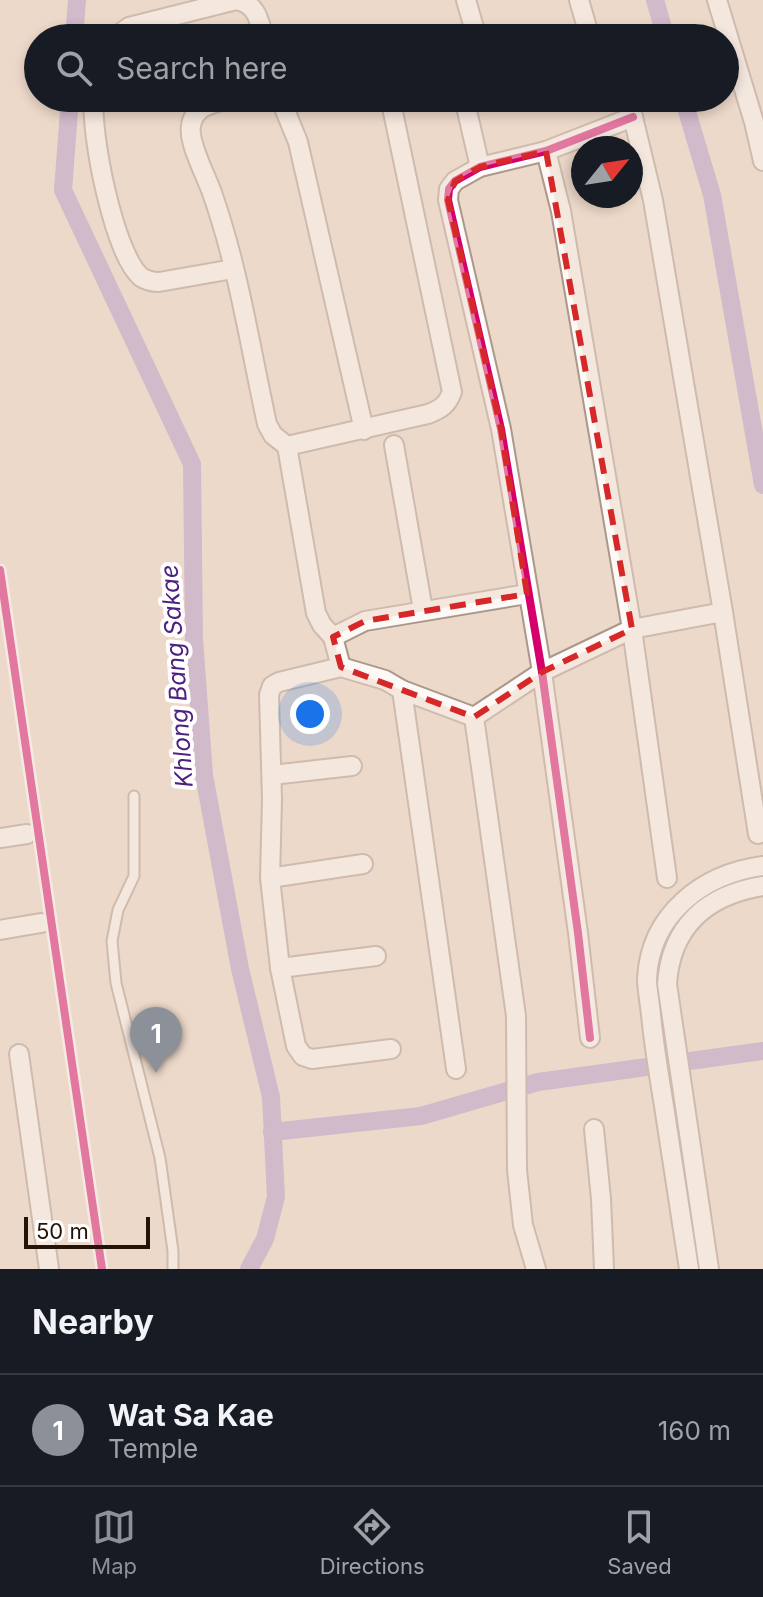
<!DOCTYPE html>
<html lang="en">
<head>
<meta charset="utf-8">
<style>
  body { margin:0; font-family:Inter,sans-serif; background:#242831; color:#f1f3f6 }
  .compass { position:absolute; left:571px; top:136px; width:72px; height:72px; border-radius:50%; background:#171b24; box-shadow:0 4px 12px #0003; rotate:60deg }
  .scale { position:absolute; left:24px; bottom:20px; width:126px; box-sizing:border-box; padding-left:8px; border:4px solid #231407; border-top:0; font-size:22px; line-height:28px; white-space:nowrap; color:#231407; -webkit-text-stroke:6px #fff; paint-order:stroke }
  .you { position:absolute; left:310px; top:714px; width:28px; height:28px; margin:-20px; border:6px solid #fff; border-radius:50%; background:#1a73e8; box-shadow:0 0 0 12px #1a73e833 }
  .badge { display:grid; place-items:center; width:52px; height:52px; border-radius:50%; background:#8c9099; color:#fff; font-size:26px; font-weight:700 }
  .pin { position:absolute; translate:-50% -66px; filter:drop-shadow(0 2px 4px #0008) }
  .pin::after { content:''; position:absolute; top:42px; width:28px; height:24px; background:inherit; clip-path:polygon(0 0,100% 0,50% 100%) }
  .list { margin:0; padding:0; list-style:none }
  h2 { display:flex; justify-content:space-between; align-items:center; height:104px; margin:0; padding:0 32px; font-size:34px }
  h2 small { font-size:26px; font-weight:400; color:#9ea1a6 }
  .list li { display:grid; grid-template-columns:52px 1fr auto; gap:24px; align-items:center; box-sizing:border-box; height:112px; padding:0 32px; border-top:2px solid #363941 }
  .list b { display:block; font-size:30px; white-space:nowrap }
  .list p { margin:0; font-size:26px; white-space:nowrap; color:#9ea1a6 }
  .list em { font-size:26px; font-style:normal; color:#9ea1a6 }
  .icon { flex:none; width:44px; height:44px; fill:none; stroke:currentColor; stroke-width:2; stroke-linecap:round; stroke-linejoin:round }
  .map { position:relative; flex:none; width:763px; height:1269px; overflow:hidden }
  .search { position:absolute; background:#171b24; box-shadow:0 4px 12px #0003; left:24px; right:24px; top:24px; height:88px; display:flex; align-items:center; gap:20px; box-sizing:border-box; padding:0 28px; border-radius:44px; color:#9ea1a6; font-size:30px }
  .sheet { height:216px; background:#171b24 }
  nav { display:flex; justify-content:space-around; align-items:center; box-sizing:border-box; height:112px; border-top:2px solid #363941; background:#171b24; font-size:22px; color:#9ea1a6 }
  nav a { display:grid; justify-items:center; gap:4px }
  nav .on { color:#8c9099 }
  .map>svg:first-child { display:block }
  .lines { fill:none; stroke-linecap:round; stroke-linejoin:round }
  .canal { stroke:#b094c9; stroke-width:18 }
  .service-casing { stroke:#a9988b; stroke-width:13 }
  .minor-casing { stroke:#a9988b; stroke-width:22 }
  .service { stroke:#fcf9f7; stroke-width:9 }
  .minor { stroke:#fcf9f7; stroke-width:18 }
  .cycleway-casing { stroke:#fff; stroke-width:13 }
  .cycleway { stroke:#d6006c; stroke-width:8 }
  .marked { fill:none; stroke:#d62828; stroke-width:6; stroke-dasharray:16 10; stroke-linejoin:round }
  .labels { text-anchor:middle; stroke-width:8; stroke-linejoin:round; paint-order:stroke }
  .water-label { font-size:24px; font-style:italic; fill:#4e2181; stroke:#fff }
</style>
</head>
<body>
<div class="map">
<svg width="763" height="1269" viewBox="0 0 763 1269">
  <rect width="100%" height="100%" fill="#edd9ca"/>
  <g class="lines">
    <g class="canal">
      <path d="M 655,0 L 666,38"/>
      <path d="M 74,38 L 77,0"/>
      <path d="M 70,98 L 63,190 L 192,464 L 194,639 L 204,775 L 240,969 L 271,1097 L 276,1197 L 265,1239 L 249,1269"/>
      <path d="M 683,98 L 712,195 L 763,485"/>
      <path d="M 272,1132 L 421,1116 L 538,1082 L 763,1051"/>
    </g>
    <g class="service-casing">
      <path id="service" d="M 134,796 L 134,876 L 118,910 L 112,941 L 116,983 L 160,1158 L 173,1251 L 173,1269"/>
    </g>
    <g class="minor-casing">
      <g id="minor">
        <path d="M 466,0 L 477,38"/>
        <path d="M 579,0 L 590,38"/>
        <path d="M 717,0 L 754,122 L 763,161"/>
        <path d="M 114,38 L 129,27 L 236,0 C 257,4 259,20 264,38"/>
        <path d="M 94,98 C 90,133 114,254 141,277 C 147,281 152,282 159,282 L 233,269"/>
        <path d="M 234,98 C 216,103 194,104 191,126 C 188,142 205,174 211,190 C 238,265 250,346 267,424 L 273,435 L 287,446 L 316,613 L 322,625 L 333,637"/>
        <path d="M 280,98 L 298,142 L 364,430"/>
        <path d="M 464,98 L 480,167"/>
        <path d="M 625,98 L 633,117 L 653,200 L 723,612 L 758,834"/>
        <path d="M 546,151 L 561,211 L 632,629 L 667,878"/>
        <path d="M 394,445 L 423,610"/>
        <path d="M 287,446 L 428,414 C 441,409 447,405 452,392 L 390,98"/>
        <path d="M 341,667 L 333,637 L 365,621 L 527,594"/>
        <path d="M 402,690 L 474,717 L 542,672 L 632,629 L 723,612"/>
        <path d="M 474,717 L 516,1016 L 517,1170 L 523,1225 L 536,1269"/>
        <path d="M 272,775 L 352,766"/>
        <path d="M 0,838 L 27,834"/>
        <path d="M 270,878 L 363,864"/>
        <path d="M 0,930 L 41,923"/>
        <path d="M 280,968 L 376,956"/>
        <path d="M 590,1038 L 578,933 L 542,672 L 501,429 L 448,200 L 449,189 L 455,181 L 480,167 L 546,151 L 633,117"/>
        <path d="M 391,1049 L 312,1059 L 303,1056 L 296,1046 L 280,968 L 270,878 L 272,799 L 269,695 L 272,686 L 279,682 L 341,667 L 385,680 L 402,690 L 456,1069"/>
        <path d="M 19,1054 L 49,1269"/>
        <path d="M 594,1129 L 601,1199 L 604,1269"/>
        <path d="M 689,1269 C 681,1215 672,1160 664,1106 C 659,1076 654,1046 651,1015 C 650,1003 647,990 647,979 C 650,914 703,874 763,866"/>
        <path d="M 709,1269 L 667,984 C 671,926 707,895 763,886"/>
      </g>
    </g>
    <use href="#service" class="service"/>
    <use href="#minor" class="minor"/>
    <g class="cycleway-casing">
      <g id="cycleway">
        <path d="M 0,570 L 102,1269"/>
        <path d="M 590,1038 L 578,933 L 542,672 L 501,429 L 448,200 L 449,189 L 455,181 L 480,167 L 546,151 L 633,117"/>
      </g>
    </g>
    <use href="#cycleway" class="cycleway"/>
  </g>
  <path d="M0 0H763V1269H0ZM 546,151 L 632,629 L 542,672 L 474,717 L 341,667 L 333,637 L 365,621 L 527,594 L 501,429 L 448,200 L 455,181 L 480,167 Z" fill="#edd9ca" fill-opacity=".55" fill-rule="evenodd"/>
  <path class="marked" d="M 546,151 L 632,629 L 542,672 L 474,717 L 341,667 L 333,637 L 365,621 L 527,594 L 501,429 L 448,200 L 455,181 L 480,167 Z"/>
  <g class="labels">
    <g class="water-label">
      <text transform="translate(177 676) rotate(-94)" y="8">Khlong Bang Sakae</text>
    </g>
  </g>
</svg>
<svg class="compass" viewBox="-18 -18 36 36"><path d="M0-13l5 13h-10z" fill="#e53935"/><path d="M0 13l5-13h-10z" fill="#9ea1a6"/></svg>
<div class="scale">50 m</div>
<div class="you"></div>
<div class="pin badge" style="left:156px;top:1073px">1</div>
<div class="search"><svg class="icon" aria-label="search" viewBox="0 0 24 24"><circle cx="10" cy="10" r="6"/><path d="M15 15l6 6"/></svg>Search here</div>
</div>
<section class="sheet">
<h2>Nearby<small></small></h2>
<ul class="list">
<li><span class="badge">1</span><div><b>Wat Sa Kae</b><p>Temple</p></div><em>160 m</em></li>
</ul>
</section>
<nav>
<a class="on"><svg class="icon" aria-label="map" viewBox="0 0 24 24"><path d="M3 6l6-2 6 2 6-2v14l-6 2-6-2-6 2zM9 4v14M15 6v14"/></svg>Map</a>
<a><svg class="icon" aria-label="directions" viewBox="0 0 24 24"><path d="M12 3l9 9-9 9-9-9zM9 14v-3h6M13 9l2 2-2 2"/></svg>Directions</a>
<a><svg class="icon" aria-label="saved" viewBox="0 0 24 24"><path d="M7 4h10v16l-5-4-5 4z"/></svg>Saved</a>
</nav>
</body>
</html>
